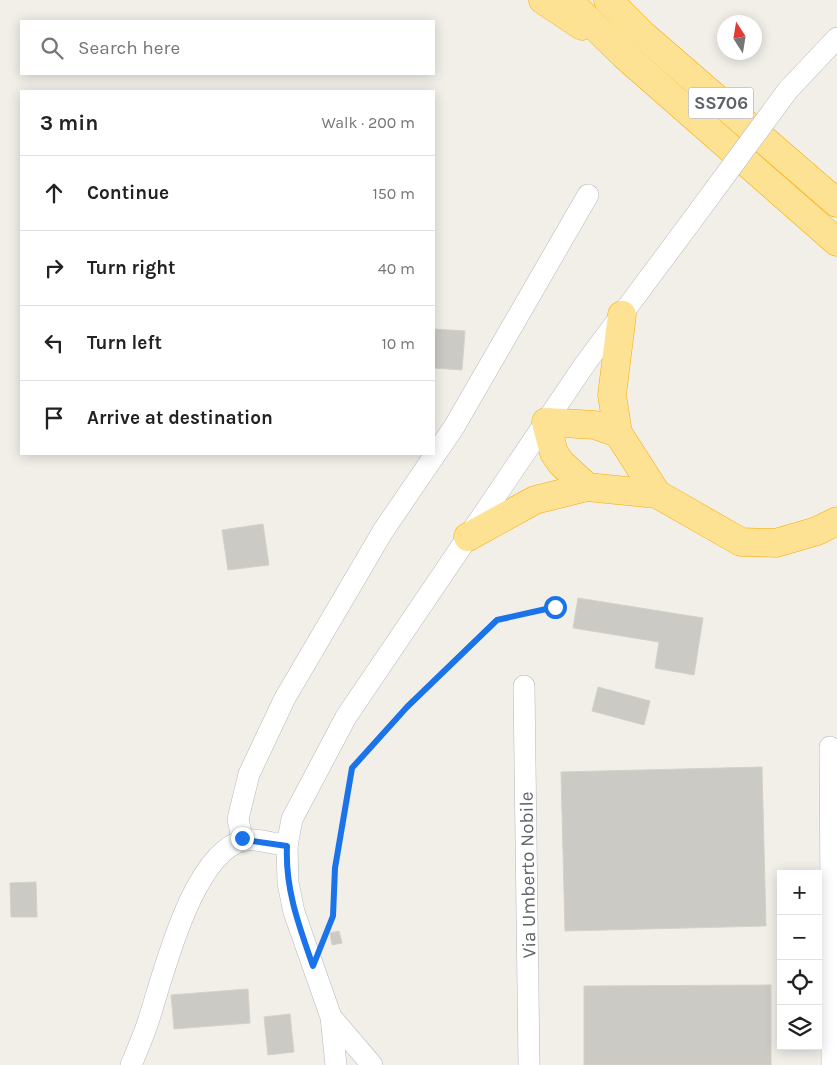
<!DOCTYPE html>
<html lang="en">
<head>
<meta charset="utf-8">
<style>
  body { margin:0; font-family:Karla,sans-serif; background:#f2f2f2; color:#222 }
  .controls { position:absolute; right:15px; bottom:15px; display:grid; overflow:hidden; border-radius:0px; box-shadow:0 2px 12px #0003 }
  .controls button { width:45px; height:45px; display:grid; place-items:center; padding:0; border:0; border-bottom:1px solid #e0e0e0; background:#fff; color:#222; font:25px sans-serif }
  .compass { position:absolute; left:717px; top:15px; width:45px; height:45px; border-radius:50%; background:#fff; box-shadow:0 2px 12px #0003; rotate:348deg }
  .stop { position:absolute; width:15px; height:15px; margin:-11px; border:4px solid #1a73e8; border-radius:50%; background:#fff }
  .stop.end { background:#1a73e8; border-color:#fff; box-shadow:0 1px 5px #0008 }
  .list { margin:0; padding:0; list-style:none }
  h2 { display:flex; justify-content:space-between; align-items:center; height:65px; margin:0; padding:0 20px; font-size:21px }
  h2 small { font-size:16px; font-weight:400; color:#767676 }
  .list li { display:grid; grid-template-columns:32px 1fr auto; gap:15px; align-items:center; box-sizing:border-box; height:75px; padding:0 20px; border-top:1px solid #e0e0e0 }
  .list b { display:block; font-size:19px; white-space:nowrap }
  .list em { font-size:16px; font-style:normal; color:#767676 }
  .icon { flex:none; width:28px; height:28px; fill:none; stroke:currentColor; stroke-width:2; stroke-linecap:round; stroke-linejoin:round }
  .map { position:relative; flex:none; width:837px; height:1065px; overflow:hidden }
  .search { position:absolute; background:#fff; box-shadow:0 2px 12px #0003; left:20px; top:20px; width:415px; height:55px; display:flex; align-items:center; gap:12px; box-sizing:border-box; padding:0 18px; border-radius:0px; color:#767676; font-size:19px }
  .panel { position:absolute; background:#fff; box-shadow:0 2px 12px #0003; left:20px; top:90px; width:415px; height:365px; border-radius:0px }
  .map>svg:first-child { display:block }
  .building { fill:#cccac5; stroke:#d6d1c6 }
  .lines { fill:none; stroke-linecap:round; stroke-linejoin:round }
  .minor-casing { stroke:#b5b8bc; stroke-width:22 }
  .highway-casing { stroke:#f9ab00; stroke-width:29 }
  .path { stroke:#9cc7a9; stroke-width:3; stroke-dasharray:5 2.5; stroke-linecap:butt }
  .minor { stroke:#fff; stroke-width:21 }
  .highway { stroke:#fde293; stroke-width:28 }
  .minor-bridge-casing { stroke:#b5b8bc; stroke-width:22; stroke-linecap:butt }
  .minor-bridge { stroke:#fff; stroke-width:21 }
  .route { stroke:#1a73e8; stroke-width:6 }
  .labels { text-anchor:middle; stroke-width:4; stroke-linejoin:round; paint-order:stroke }
  .shield { fill:#fff; stroke:#8f9295; stroke-width:1 }
  .shield-label { font-size:18px; font-weight:bold; fill:#5f6368 }
  .street-label { font-size:19px; fill:#5f6368; stroke:#fff }
</style>
</head>
<body>
<div class="map">
<svg width="837" height="1065" viewBox="0 0 837 1065">
  <rect width="100%" height="100%" fill="#f1efe8"/>
  <g class="building">
    <path d="M 434,329 L 465,331 L 462,370 L 434,368 Z"/>
    <path d="M 263,524 L 269,565 L 228,570 L 222,530 Z"/>
    <path d="M 578,598 L 703,618 L 694,675 L 655,668 L 659,642 L 573,628 Z"/>
    <path d="M 598,687 L 650,701 L 644,725 L 592,711 Z"/>
    <path d="M 762,767 L 766,926 L 565,931 L 561,772 Z"/>
    <path d="M 36,882 L 37,917 L 11,917 L 10,883 Z"/>
    <path d="M 339,931 L 342,943 L 332,945 L 330,933 Z"/>
    <path d="M 771,985 L 771,1065 L 584,1065 L 584,986 Z"/>
    <path d="M 248,989 L 250,1023 L 174,1029 L 171,995 Z"/>
    <path d="M 290,1014 L 294,1052 L 268,1055 L 264,1017 Z"/>
  </g>
  <g class="lines">
    <g class="minor-casing">
      <g id="minor">
        <path d="M 788,90 L 837,38"/>
        <path d="M 524,686 L 529,1065"/>
        <path d="M 830,747 L 832,1065"/>
        <path d="M 246,840 L 242,838 L 238,819 L 249,774 L 285,698 L 383,531 L 454,427 L 588,195"/>
        <path d="M 331,1017 L 372,1065"/>
        <path d="M 131,1065 C 137,1051 143,1037 148,1022 C 163,977 192,851 245,840 C 257,838 275,844 287,846"/>
        <path d="M 336,1065 L 331,1017 L 294,912 L 288,883 L 287,846 L 292,819 L 346,717 L 585,364 L 693,219"/>
      </g>
    </g>
    <g class="highway-casing">
      <g id="highway">
        <path d="M 543,0 L 582,26"/>
        <path d="M 568,0 L 624,55 L 837,242"/>
        <path d="M 608,0 L 642,34 L 837,203"/>
        <path d="M 622,315 L 612,395 L 618,433 L 657,494"/>
        <path d="M 587,487 L 561,463 L 554,453 L 546,422 L 595,425 L 618,433"/>
        <path d="M 468,537 L 535,500 L 587,487 L 657,494 L 741,542 L 776,543 L 817,531 L 837,521"/>
      </g>
    </g>
    <path class="path" d="M 325,936 L 333,916 L 335,868 L 352,768 L 407,707 L 497,620 L 555,607"/>
    <use href="#minor" class="minor"/>
    <use href="#highway" class="highway"/>
    <g class="minor-bridge-casing">
      <path id="minor-bridge" d="M 693,219 L 788,90"/>
    </g>
    <use href="#minor-bridge" class="minor-bridge"/>
  </g>
  <g class="lines">
    <path class="route" d="M 242,838 L 246,840 L 287,846 C 285,889 299,926 313,966 L 333,916 L 335,868 L 352,768 L 407,707 L 497,620 L 555,607"/>
  </g>
  <g class="labels">
    <rect class="shield" x="688.5" y="87.5" width="65" height="31" rx="4"/>
    <g class="shield-label">
      <text x="721" y="109">SS706</text>
    </g>
    <g class="street-label">
      <text transform="translate(527 875) rotate(-91)" y="7">Via Umberto Nobile</text>
    </g>
  </g>
</svg>
<div class="controls">
<button>+</button>
<button>−</button>
<button><svg class="icon" aria-label="locate" viewBox="0 0 24 24"><circle cx="12" cy="12" r="6"/><path d="M12 2v4M12 18v4M2 12h4M18 12h4"/></svg></button>
<button><svg class="icon" aria-label="layers" viewBox="0 0 24 24"><path d="M12 4l9 5-9 5-9-5zM3 14l9 5 9-5"/></svg></button>
</div>
<svg class="compass" viewBox="-18 -18 36 36"><path d="M0-13l5 13h-10z" fill="#e53935"/><path d="M0 13l5-13h-10z" fill="#767676"/></svg>
<div class="stop" style="left:555px;top:607px"></div>
<div class="stop end" style="left:242px;top:838px"></div>
<div class="search"><svg class="icon" aria-label="search" viewBox="0 0 24 24"><circle cx="10" cy="10" r="6"/><path d="M15 15l6 6"/></svg>Search here</div>
<section class="panel">
<h2>3 min<small>Walk · 200 m</small></h2>
<ul class="list">
<li><svg class="icon" aria-label="ahead" viewBox="0 0 24 24"><path d="M12 20V5M6 11l6-6 6 6"/></svg><div><b>Continue</b></div><em>150 m</em></li>
<li><svg class="icon" aria-label="right" viewBox="0 0 24 24"><path d="M7 20v-9h11M14 6l5 5-5 5"/></svg><div><b>Turn right</b></div><em>40 m</em></li>
<li><svg class="icon" aria-label="left" viewBox="0 0 24 24"><path d="M17 20v-9H6M10 6l-5 5 5 5"/></svg><div><b>Turn left</b></div><em>10 m</em></li>
<li><svg class="icon" aria-label="arrive" viewBox="0 0 24 24"><path d="M6 21V4h12l-3 4 3 4H6"/></svg><div><b>Arrive at destination</b></div></li>
</ul>
</section>
</div>
</body>
</html>
